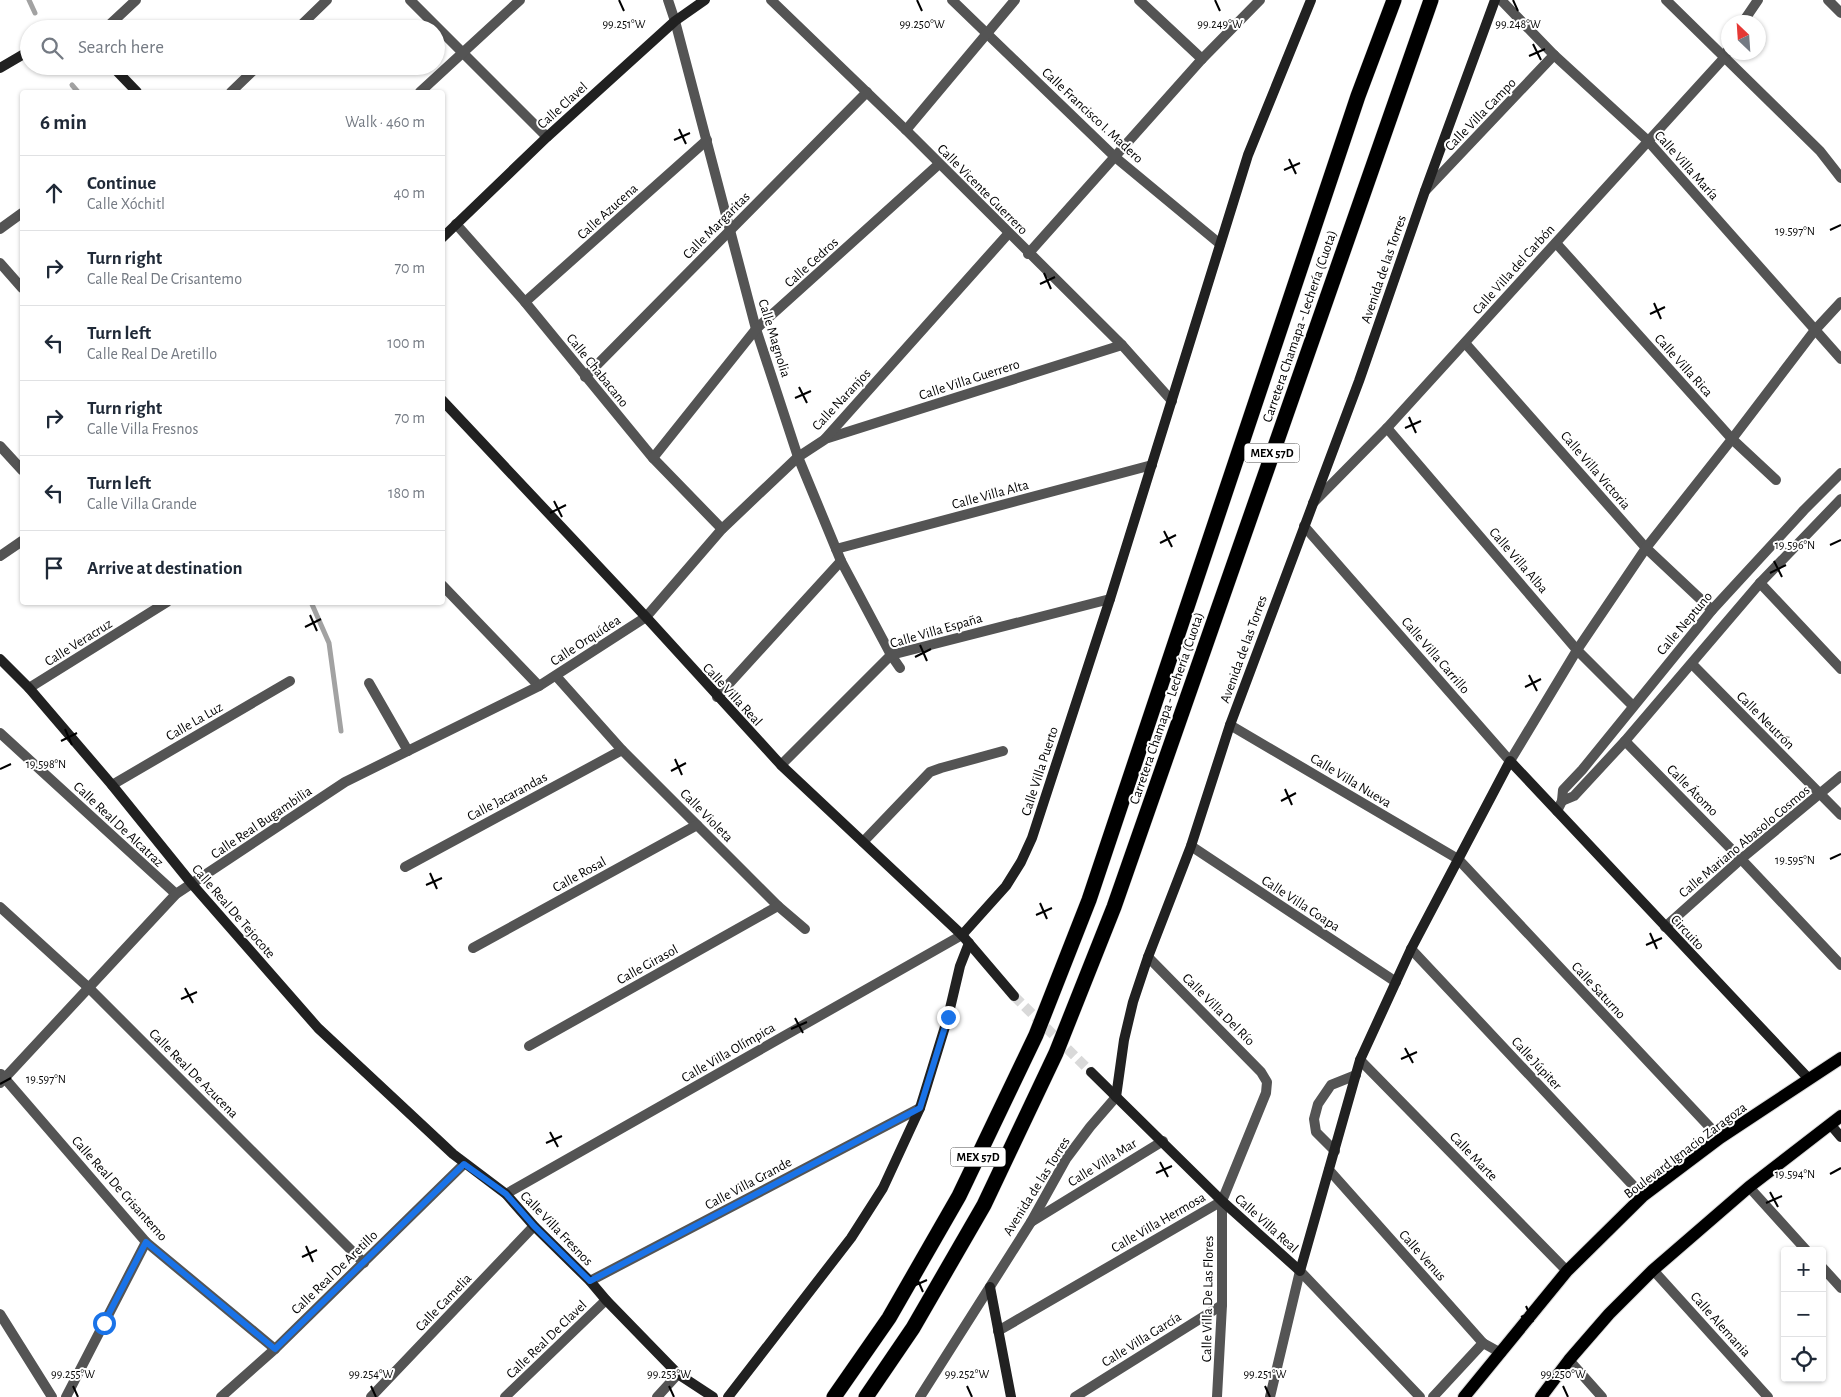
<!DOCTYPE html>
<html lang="en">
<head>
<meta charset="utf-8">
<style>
  body { margin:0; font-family:"Alegreya Sans",sans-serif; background:#f6f6f7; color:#1f2937 }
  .controls { position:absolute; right:15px; bottom:15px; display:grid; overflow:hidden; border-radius:5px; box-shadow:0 1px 4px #0004 }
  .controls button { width:45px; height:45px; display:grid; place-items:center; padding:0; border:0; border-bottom:1px solid #e0e1e3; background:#fff; color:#1f2937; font:25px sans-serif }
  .compass { position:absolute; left:1721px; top:15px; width:45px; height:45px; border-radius:50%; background:#fff; box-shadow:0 1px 4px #0004; rotate:335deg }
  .stop { position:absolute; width:15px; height:15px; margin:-11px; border:4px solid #1a73e8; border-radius:50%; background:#fff }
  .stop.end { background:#1a73e8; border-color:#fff; box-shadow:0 1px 5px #0008 }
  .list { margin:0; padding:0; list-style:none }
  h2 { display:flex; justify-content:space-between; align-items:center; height:65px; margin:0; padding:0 20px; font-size:21px }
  h2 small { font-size:16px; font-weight:400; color:#747a83 }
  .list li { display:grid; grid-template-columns:32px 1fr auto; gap:15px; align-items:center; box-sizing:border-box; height:75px; padding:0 20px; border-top:1px solid #e0e1e3 }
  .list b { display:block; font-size:19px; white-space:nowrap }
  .list p { margin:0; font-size:16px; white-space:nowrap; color:#747a83 }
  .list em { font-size:16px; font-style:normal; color:#747a83 }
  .icon { flex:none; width:28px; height:28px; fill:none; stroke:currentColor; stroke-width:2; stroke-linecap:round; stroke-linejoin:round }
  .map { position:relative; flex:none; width:1841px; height:1397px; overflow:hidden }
  .search { position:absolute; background:#fff; box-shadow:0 1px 4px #0004; left:20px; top:20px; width:425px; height:55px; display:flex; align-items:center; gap:12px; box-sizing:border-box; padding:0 18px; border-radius:28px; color:#747a83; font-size:19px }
  .panel { position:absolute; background:#fff; box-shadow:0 1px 4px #0004; left:20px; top:90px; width:425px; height:515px; border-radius:5px }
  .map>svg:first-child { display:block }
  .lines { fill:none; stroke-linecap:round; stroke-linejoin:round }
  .stream { stroke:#a2a2a2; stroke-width:5 }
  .secondary-tunnel { stroke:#d9d9d9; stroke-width:10; stroke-dasharray:10 5; stroke-linecap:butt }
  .primary-casing { stroke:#dbdbdb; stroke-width:14 }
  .highway-casing { stroke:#dbdbdb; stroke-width:16 }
  .street { stroke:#545454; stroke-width:10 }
  .secondary { stroke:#212121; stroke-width:10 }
  .primary { stroke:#000; stroke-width:12 }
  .highway { stroke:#000; stroke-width:15 }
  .route { stroke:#1a73e8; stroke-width:6 }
  .ticks { fill:none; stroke:#000; stroke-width:2 }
  .labels { text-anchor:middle; stroke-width:4; stroke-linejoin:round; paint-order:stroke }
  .shield { fill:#fff; stroke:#4c4c4c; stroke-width:1 }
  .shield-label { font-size:12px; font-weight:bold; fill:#000 }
  .street-label { font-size:14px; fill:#000; stroke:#fff }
  .ticks-label { font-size:12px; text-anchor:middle; fill:#000; stroke:#fff; stroke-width:4; stroke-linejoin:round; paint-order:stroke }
</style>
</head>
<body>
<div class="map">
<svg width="1841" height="1397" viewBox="0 0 1841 1397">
  <rect width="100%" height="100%" fill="#fff"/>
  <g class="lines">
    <g class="stream">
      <path d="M 29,0 L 35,13"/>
      <path d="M 72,85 L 78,92"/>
      <path d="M 311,602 L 329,643 L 341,731"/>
    </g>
    <path class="secondary-tunnel" d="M 1014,996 L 1091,1072"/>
    <g class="primary-casing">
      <g id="primary">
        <path d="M 1464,1397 L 1567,1271 L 1643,1196 L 1720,1138 L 1841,1058"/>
        <path d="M 1541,1397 L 1569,1360 L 1609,1314 L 1653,1270 L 1749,1187 L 1841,1116"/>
      </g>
    </g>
    <g class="highway-casing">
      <g id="highway">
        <path d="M 834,1397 L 889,1318 L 959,1196 L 1036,1035 L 1089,900 L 1358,96 L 1394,0"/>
        <path d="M 866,1397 L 913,1328 L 984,1205 L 1056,1053 L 1114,907 L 1431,0"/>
      </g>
    </g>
    <g class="street">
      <path d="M 410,0 L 547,137"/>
      <path d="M 668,0 L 675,21 L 756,329 L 798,457 L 841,561 L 891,655 L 900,668"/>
      <path d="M 771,0 L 906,130 L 1122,345 L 1172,401"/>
      <path d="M 952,0 L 1115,157 L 1220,244"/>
      <path d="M 1139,0 L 1202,59"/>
      <path d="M 1501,0 L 1554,55 L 1648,141 L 1841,359"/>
      <path d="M 1666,0 L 1820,151 L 1841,178"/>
      <path d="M 1828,0 L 1841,13"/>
      <path d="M 1743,22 L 1758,0"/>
      <path d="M 105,29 L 136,0"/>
      <path d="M 297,29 L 327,0"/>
      <path d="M 231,92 L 258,66"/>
      <path d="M 420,92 L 520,0"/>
      <path d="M 906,130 L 1015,0"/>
      <path d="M 1425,191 L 1554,55"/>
      <path d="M 456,224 L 525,302 L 653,458 L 722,529"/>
      <path d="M 0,229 L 22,213"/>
      <path d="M 1556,243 L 1732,439 L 1776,480"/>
      <path d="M 1028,254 L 1202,59 L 1260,0"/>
      <path d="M 0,263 L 22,288"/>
      <path d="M 525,302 L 707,140"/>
      <path d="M 1465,343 L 1646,548 L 1712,610"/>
      <path d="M 585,377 L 867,92"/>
      <path d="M 1387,428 L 1577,650 L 1633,706"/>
      <path d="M 825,439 L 1122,345"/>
      <path d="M 0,446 L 22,470"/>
      <path d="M 653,458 L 756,329 L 939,164"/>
      <path d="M 1313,503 L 1387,428 L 1724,58 L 1728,50"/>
      <path d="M 1304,526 L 1510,761 L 1577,650 L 1646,548 L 1732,439 L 1815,330 L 1841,302"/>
      <path d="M 836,549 L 1152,465"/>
      <path d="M 0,556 L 22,541"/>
      <path d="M 1760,583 L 1841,669"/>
      <path d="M 442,585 L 539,686"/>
      <path d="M 1692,664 L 1841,815"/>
      <path d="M 556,676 L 622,750 L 778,906 L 805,929"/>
      <path d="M 369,683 L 408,751"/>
      <path d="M 29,688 L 167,602"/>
      <path d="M 717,697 L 841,561"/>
      <path d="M 1230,725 L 1458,859 L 1720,1138"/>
      <path d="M 0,733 L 176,894"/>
      <path d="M 1625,741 L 1741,859 L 1841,965"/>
      <path d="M 781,765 L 891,655 L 1110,599"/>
      <path d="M 112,785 L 290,681"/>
      <path d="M 1562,801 L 1574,796 L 1625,741 L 1760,583 L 1841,499"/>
      <path d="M 1557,811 L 1562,801 L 1563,790 L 1582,770 L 1712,610 L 1804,510 L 1841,473"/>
      <path d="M 863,842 L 930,772 L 941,768 L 1003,751"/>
      <path d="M 1191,846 L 1396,982"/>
      <path d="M 405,867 L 622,750"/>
      <path d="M 0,907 L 90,989 L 364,1263"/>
      <path d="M 1665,927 L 1741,859 L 1841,776"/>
      <path d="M 473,948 L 697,825"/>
      <path d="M 1411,949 L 1643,1196"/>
      <path d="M 529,1046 L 778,906"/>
      <path d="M 1360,1060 L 1567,1271"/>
      <path d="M 1,1074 L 146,1242 L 275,1349"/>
      <path d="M 0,1083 L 176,894 L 345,782 L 539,686 L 646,617 L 722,529 L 798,457 L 824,440 L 1008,234"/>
      <path d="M 1335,1151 L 1316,1132 L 1314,1119 L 1318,1104 L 1331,1085 L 1356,1075"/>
      <path d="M 1329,1170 L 1483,1343 L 1501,1353"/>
      <path d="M 1749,1187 L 1807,1251"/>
      <path d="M 506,1194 L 962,935"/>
      <path d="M 1031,1222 L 1163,1141"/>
      <path d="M 1822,1267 L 1841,1288"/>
      <path d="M 1653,1270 L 1768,1397"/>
      <path d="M 1300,1271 L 1420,1397"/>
      <path d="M 590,1281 L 920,1108"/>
      <path d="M 0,1314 L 52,1397"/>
      <path d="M 998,1331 L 1222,1201 L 1266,1093 L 1267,1082 L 1261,1072 L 1148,957"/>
      <path d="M 1569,1360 L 1602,1397"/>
      <path d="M 66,1397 L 146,1242"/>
      <path d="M 221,1397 L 275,1349 L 464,1164"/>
      <path d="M 371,1397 L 534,1226"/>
      <path d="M 505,1397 L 606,1300"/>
      <path d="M 657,1397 L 678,1374"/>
      <path d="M 920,1397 L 1031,1222 L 1066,1159 L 1090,1127 L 1116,1097"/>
      <path d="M 1075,1397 L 1222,1305"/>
      <path d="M 1217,1397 L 1222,1305 L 1222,1201"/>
      <path d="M 1270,1397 L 1300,1271"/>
      <path d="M 1433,1397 L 1483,1343"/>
    </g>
    <g class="secondary">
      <path d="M 112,66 L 137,92"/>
      <path d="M 0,68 L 29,51"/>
      <path d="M 442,238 L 547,137 L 675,21 L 705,0"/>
      <path d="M 442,400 L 646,617 L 781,765 L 962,935 L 1014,996"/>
      <path d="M 0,659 L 29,688 L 112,785 L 192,884 L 318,1028 L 453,1154 L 506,1194 L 534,1226 L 590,1281 L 606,1300 L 678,1374 L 713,1397"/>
      <path d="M 962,935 L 1006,886 L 1021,862 L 1032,838 L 1110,599 L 1248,155 L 1311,0"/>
      <path d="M 1091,1072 L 1222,1201 L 1300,1271 L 1360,1060 L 1411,949 L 1510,761 L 1809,1079"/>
      <path d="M 1116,1097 L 1124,1040 L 1133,1002 L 1148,957 L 1191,846 L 1230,725 L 1359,381 L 1425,191 L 1495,0"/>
      <path d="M 1830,1124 L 1841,1137"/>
      <path d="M 990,1287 L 1011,1397"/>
      <path d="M 728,1397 L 851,1238 L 883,1188 L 920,1108 L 948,1017 L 960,966 L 969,943"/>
    </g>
    <use href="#primary" class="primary"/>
    <use href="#highway" class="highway"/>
  </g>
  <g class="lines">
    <path class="route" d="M 104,1323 L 146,1242 L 275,1349 L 464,1164 L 506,1194 L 534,1226 L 590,1281 L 920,1108 L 948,1017"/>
  </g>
  <path class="ticks" d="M 619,0 L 624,11M 917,0 L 922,11M 1215,0 L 1220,11M 1513,0 L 1518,11M 1533,44 L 1541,60M 1529,56 L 1545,49M 679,129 L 686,144M 674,140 L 690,133M 1289,159 L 1296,174M 1284,170 L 1300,163M 1830,230 L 1841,225M 1044,273 L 1051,289M 1040,284 L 1055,277M 1654,303 L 1661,319M 1650,314 L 1665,307M 799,387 L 807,403M 795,398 L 811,391M 1409,417 L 1416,433M 1405,428 L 1421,421M 554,501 L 562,517M 550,513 L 566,505M 1164,531 L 1172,547M 1160,543 L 1176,535M 1830,545 L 1841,540M 1774,561 L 1782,577M 1770,573 L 1786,565M 310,615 L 317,631M 305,627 L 321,619M 920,645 L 927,661M 915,657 L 931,649M 1529,675 L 1537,691M 1525,687 L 1541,679M 65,729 L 72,745M 61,741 L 77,733M 675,759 L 682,775M 0,769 L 11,764M 671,771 L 686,763M 1285,789 L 1292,805M 1281,801 L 1296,793M 1830,859 L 1841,854M 430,873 L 437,889M 426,885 L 442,878M 1040,903 L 1047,919M 1036,915 L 1052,908M 1650,933 L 1657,949M 1646,945 L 1662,938M 185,988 L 193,1003M 181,999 L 197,992M 795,1018 L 803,1033M 791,1029 L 807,1022M 1405,1048 L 1413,1063M 1401,1059 L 1417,1052M 0,1084 L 11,1078M 550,1132 L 558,1147M 546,1143 L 562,1136M 1160,1162 L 1168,1177M 1156,1173 L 1172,1166M 1830,1174 L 1841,1168M 1770,1192 L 1778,1207M 1766,1203 L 1782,1196M 306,1246 L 313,1262M 302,1257 L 317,1250M 916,1276 L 923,1292M 911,1287 L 927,1280M 1526,1306 L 1533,1322M 1521,1317 L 1537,1310M 73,1386 L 78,1397M 371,1386 L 376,1397M 669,1386 L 674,1397M 967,1386 L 972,1397M 1265,1386 L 1270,1397M 1563,1386 L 1568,1397"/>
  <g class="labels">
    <g class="shield">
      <rect x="1244.5" y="443.5" width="55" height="19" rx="4"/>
      <rect x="950.5" y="1147.5" width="55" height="19" rx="4"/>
    </g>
    <g class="shield-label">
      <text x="1272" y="457">MEX 57D</text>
      <text x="978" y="1161">MEX 57D</text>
    </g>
    <g class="street-label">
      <text transform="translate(562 105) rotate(-42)" y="5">Calle Clavel</text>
      <text transform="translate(1480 114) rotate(-46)" y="5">Calle Villa Campo</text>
      <text transform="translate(1093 115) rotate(43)" y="5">Calle Francisco I. Madero</text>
      <text transform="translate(1687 165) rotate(48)" y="5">Calle Villa María</text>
      <text transform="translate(983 189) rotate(45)" y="5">Calle Vicente Guerrero</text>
      <text transform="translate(607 211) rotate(-42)" y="5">Calle Azucena</text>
      <text transform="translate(716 225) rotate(-45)" y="5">Calle Margaritas</text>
      <text transform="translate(811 262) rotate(-42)" y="5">Calle Cedros</text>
      <text transform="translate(1383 269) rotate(-71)" y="5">Avenida de las Torres</text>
      <text transform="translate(1513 269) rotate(-48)" y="5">Calle Villa del Carbón</text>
      <text transform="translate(1299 326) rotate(-71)" y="5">Carretera Chamapa - Lechería (Cuota)</text>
      <text transform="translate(775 338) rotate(73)" y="5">Calle Magnolia</text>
      <text transform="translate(1684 365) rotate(48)" y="5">Calle Villa Rica</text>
      <text transform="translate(598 370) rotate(51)" y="5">Calle Chabacano</text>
      <text transform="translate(969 379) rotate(-18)" y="5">Calle Villa Guerrero</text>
      <text transform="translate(841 399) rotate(-47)" y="5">Calle Naranjos</text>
      <text transform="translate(1596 470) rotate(49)" y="5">Calle Villa Victoria</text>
      <text transform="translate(990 494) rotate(-15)" y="5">Calle Villa Alta</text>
      <text transform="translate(1519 560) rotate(49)" y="5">Calle Villa Alba</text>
      <text transform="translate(1684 623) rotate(-50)" y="5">Calle Neptuno</text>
      <text transform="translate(936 630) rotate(-16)" y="5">Calle Villa España</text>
      <text transform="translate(585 640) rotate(-33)" y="5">Calle Orquídea</text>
      <text transform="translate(78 642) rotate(-32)" y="5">Calle Veracruz</text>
      <text transform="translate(1243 649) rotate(-70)" y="5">Avenida de las Torres</text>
      <text transform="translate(1436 655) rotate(49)" y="5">Calle Villa Carrillo</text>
      <text transform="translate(733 694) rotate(47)" y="5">Calle Villa Real</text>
      <text transform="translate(1166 708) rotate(-71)" y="5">Carretera Chamapa - Lechería (Cuota)</text>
      <text transform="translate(1766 720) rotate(45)" y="5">Calle Neutrón</text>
      <text transform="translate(194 721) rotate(-30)" y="5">Calle La Luz</text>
      <text transform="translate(1039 771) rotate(-72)" y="5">Calle Villa Puerto</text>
      <text transform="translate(1351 780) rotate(31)" y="5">Calle Villa Nueva</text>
      <text transform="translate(1693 790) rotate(45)" y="5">Calle Átomo</text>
      <text transform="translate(507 796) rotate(-28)" y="5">Calle Jacarandas</text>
      <text transform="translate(707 815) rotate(45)" y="5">Calle Violeta</text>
      <text transform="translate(261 822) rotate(-34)" y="5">Calle Real Bugambilia</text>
      <text transform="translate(119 824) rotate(43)" y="5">Calle Real De Alcatraz</text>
      <text transform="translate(1744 841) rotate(-40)" y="5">Calle Mariano Abasolo Cosmos</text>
      <text transform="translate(579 874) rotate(-29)" y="5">Calle Rosal</text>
      <text transform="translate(1301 903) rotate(33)" y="5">Calle Villa Coapa</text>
      <text transform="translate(234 911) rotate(49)" y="5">Calle Real De Tejocote</text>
      <text transform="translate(1688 932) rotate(47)" y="5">Circuito</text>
      <text transform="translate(647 964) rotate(-29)" y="5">Calle Girasol</text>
      <text transform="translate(1599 990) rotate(47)" y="5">Calle Saturno</text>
      <text transform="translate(1219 1009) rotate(45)" y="5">Calle Villa Del Río</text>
      <text transform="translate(728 1052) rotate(-30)" y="5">Calle Villa Olímpica</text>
      <text transform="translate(1537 1063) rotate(47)" y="5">Calle Júpiter</text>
      <text transform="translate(194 1073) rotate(45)" y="5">Calle Real De Azucena</text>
      <text transform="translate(1685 1150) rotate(-37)" y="5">Boulevard Ignacio Zaragoza</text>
      <text transform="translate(1474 1156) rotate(46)" y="5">Calle Marte</text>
      <text transform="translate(1102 1162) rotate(-32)" y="5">Calle Villa Mar</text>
      <text transform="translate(748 1183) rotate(-28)" y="5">Calle Villa Grande</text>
      <text transform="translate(1036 1186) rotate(-58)" y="5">Avenida de las Torres</text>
      <text transform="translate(120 1188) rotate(48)" y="5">Calle Real De Crisantemo</text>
      <text transform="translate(1158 1222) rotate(-30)" y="5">Calle Villa Hermosa</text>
      <text transform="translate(1267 1223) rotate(42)" y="5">Calle Villa Real</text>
      <text transform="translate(557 1228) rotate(46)" y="5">Calle Villa Fresnos</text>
      <text transform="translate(1423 1255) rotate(48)" y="5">Calle Venus</text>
      <text transform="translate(334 1272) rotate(-44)" y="5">Calle Real De Aretillo</text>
      <text transform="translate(1207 1299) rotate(-89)" y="5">Calle Villa De Las Flores</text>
      <text transform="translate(443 1302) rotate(-46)" y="5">Calle Camelia</text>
      <text transform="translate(1721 1324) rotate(48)" y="5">Calle Alemania</text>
      <text transform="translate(546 1339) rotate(-44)" y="5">Calle Real De Clavel</text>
      <text transform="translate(1141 1339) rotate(-32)" y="5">Calle Villa García</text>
    </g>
  </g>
  <g class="ticks-label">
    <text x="624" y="28">99.251°W</text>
    <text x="922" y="28">99.250°W</text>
    <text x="1220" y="28">99.249°W</text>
    <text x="1518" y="28">99.248°W</text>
    <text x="1795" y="235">19.597°N</text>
    <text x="1795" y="549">19.596°N</text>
    <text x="46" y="768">19.598°N</text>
    <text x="1795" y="864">19.595°N</text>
    <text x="46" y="1083">19.597°N</text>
    <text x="1795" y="1178">19.594°N</text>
    <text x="73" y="1378">99.255°W</text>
    <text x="371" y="1378">99.254°W</text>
    <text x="669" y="1378">99.253°W</text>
    <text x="967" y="1378">99.252°W</text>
    <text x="1265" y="1378">99.251°W</text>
    <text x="1563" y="1378">99.250°W</text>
  </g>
</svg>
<div class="controls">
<button>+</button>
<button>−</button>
<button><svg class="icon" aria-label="locate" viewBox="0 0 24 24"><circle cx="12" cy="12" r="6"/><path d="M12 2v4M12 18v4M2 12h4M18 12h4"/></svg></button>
</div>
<svg class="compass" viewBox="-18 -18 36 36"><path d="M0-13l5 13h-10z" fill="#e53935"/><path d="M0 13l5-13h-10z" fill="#747a83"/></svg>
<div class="stop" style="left:104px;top:1323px"></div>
<div class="stop end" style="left:948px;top:1017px"></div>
<div class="search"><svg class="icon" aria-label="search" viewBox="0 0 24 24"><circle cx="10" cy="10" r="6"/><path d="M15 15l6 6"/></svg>Search here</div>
<section class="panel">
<h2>6 min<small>Walk · 460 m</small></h2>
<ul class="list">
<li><svg class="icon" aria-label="ahead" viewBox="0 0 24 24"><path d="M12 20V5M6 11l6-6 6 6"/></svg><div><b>Continue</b><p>Calle Xóchitl</p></div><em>40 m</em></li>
<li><svg class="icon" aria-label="right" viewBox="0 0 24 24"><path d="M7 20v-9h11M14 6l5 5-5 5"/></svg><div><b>Turn right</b><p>Calle Real De Crisantemo</p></div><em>70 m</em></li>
<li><svg class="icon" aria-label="left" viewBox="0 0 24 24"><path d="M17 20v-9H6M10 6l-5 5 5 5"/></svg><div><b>Turn left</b><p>Calle Real De Aretillo</p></div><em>100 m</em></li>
<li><svg class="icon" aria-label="right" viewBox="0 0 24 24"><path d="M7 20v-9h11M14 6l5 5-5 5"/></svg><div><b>Turn right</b><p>Calle Villa Fresnos</p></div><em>70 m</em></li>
<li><svg class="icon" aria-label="left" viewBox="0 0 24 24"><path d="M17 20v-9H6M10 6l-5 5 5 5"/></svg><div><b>Turn left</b><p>Calle Villa Grande</p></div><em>180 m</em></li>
<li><svg class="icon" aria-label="arrive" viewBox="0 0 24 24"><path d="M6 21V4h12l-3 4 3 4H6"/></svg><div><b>Arrive at destination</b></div></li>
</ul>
</section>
</div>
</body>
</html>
